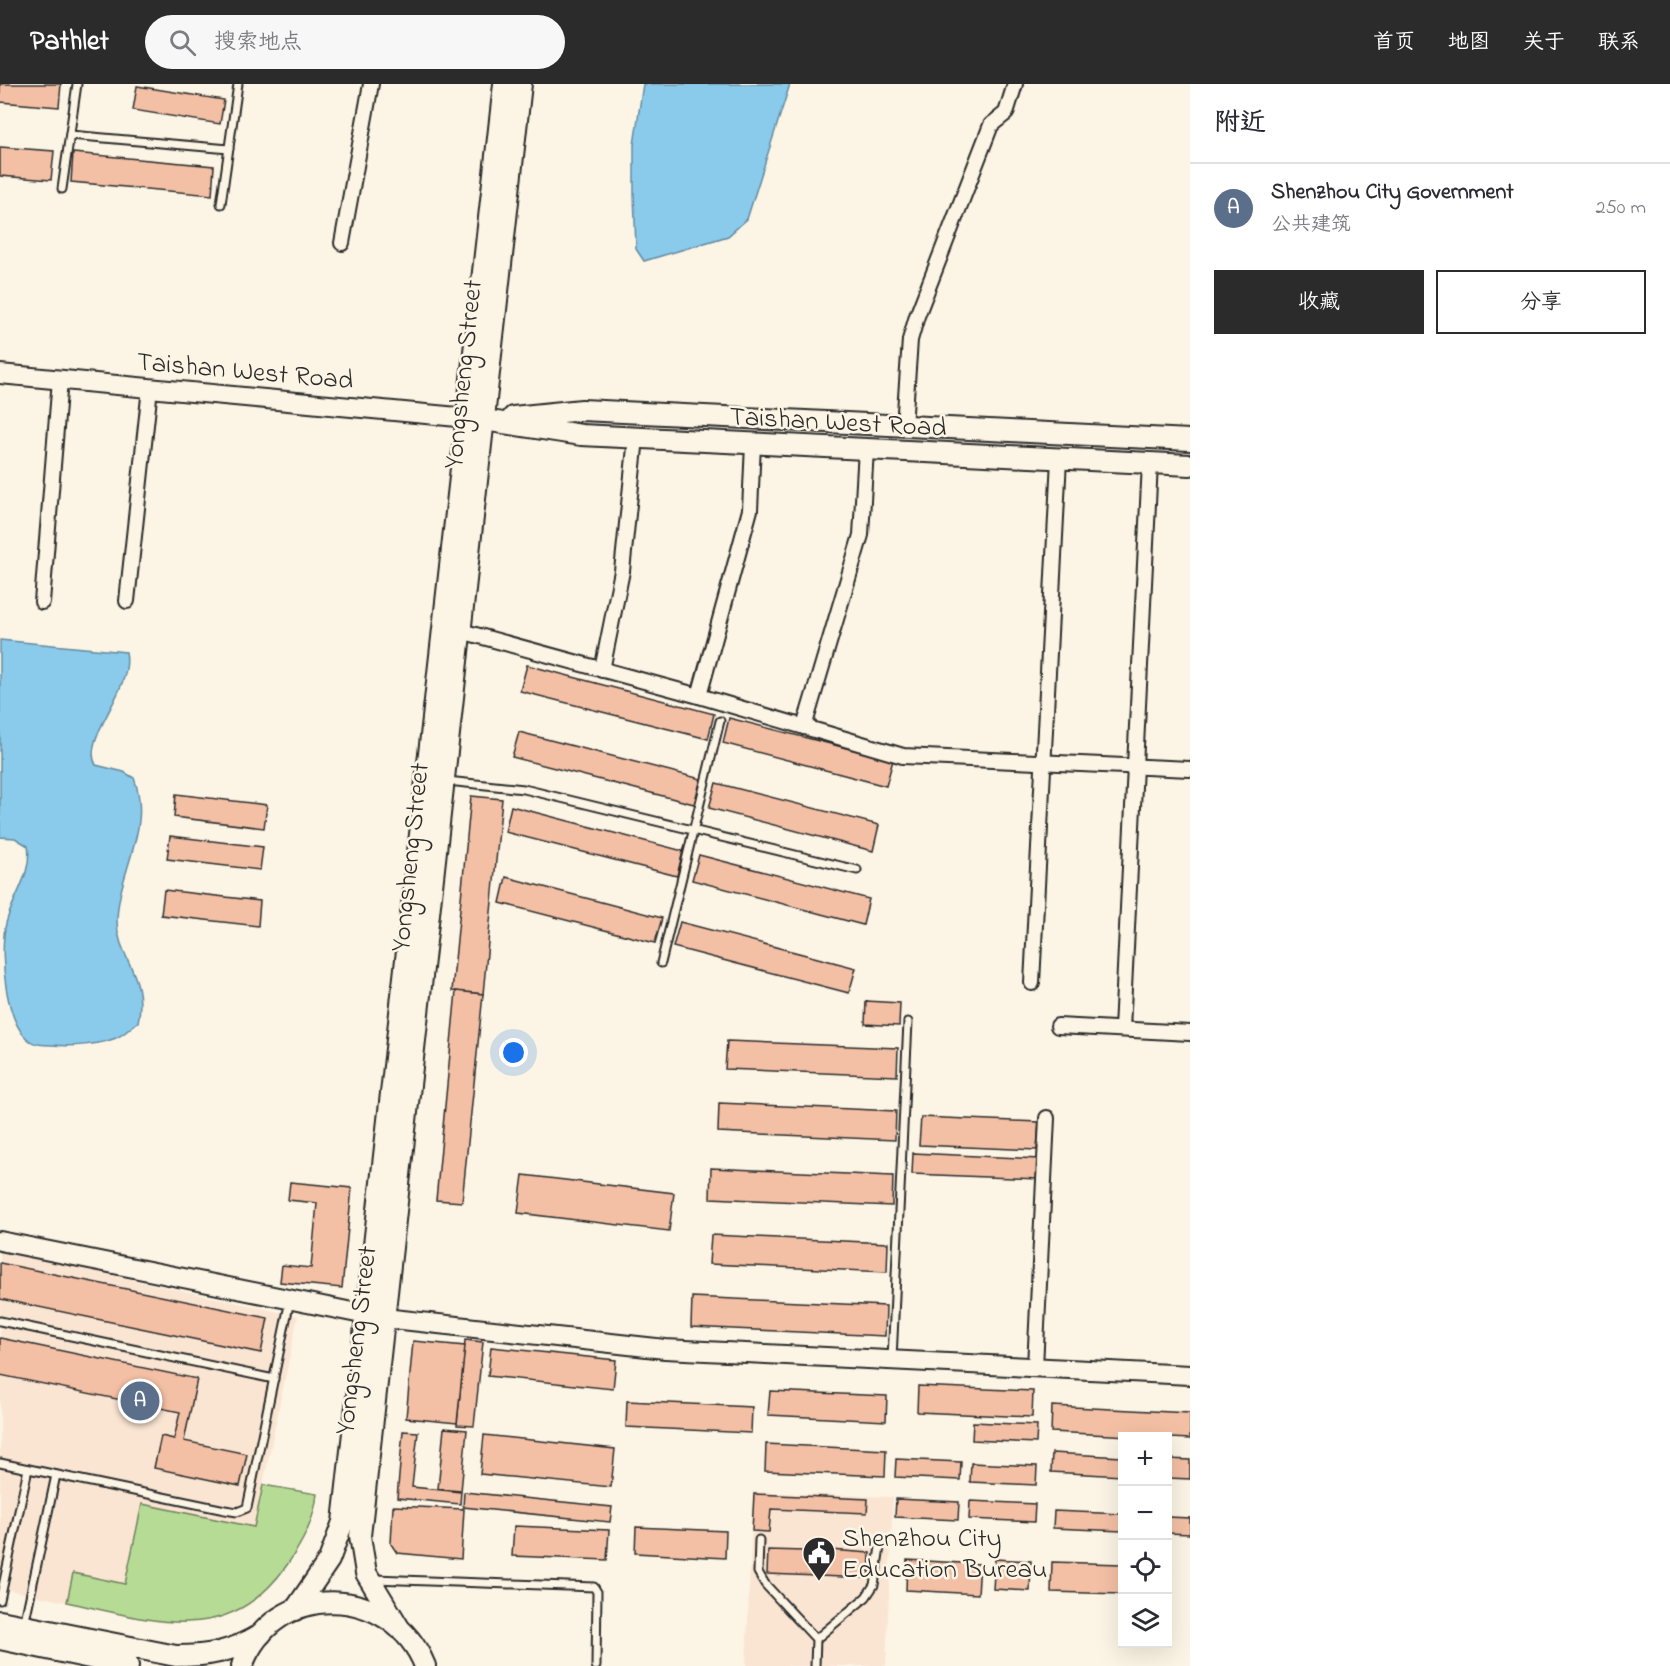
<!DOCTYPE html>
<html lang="zh">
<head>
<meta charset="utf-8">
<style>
  body { margin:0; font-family:"Indie Flower","LXGW WenKai TC",sans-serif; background:#f7f7f7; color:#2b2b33 }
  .controls { position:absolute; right:18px; bottom:18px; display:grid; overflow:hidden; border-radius:0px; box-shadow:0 6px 24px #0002 }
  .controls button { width:54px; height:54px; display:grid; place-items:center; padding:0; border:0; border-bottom:2px solid #e1e1e2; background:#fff; color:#2b2b33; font:30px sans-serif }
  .you { position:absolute; left:514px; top:969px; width:21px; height:21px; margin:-15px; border:4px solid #fff; border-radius:50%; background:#1a73e8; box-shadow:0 0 0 9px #1a73e833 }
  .badge { display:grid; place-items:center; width:39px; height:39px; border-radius:50%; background:#2b2b2b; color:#fff; font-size:20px; font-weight:700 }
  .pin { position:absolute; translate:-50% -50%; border:3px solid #fff; box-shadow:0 2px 6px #0006 }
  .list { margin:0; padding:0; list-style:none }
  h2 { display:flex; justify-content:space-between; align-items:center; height:78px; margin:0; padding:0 24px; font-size:26px }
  h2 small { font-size:20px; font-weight:400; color:#7c7c81 }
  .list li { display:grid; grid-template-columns:39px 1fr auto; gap:18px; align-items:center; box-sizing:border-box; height:90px; padding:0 24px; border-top:2px solid #e1e1e2 }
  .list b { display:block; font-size:22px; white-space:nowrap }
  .list p { margin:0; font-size:20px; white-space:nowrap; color:#7c7c81 }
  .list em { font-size:20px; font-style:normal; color:#7c7c81 }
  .actions { display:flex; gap:12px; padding:18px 24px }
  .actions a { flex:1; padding:14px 0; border:2px solid #2b2b2b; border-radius:0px; text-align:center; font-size:21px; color:#2b2b2b }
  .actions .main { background:#2b2b2b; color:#fff }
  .icon { flex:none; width:33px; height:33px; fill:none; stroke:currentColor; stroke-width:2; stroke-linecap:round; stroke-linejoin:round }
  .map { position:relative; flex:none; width:1190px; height:1582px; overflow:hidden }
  header { display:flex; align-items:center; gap:36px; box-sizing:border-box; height:84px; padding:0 30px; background:#2b2b2b; color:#fff }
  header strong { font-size:28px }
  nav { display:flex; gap:33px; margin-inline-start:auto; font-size:21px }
  .search { width:420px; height:54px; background:#f7f7f7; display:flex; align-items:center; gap:15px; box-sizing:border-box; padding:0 21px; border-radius:33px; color:#7c7c81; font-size:22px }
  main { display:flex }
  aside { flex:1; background:#fff }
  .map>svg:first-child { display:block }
  .built { fill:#fae5d2 }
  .green { fill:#b6db95; stroke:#708360; stroke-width:1.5 }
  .water { fill:#8acaeb; stroke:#648a9e; stroke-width:1.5 }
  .building { fill:#f4c0a5; stroke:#2b2b2b; stroke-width:1.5 }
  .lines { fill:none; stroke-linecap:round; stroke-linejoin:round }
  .service-casing { stroke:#2b2b2b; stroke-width:11 }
  .minor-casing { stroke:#2b2b2b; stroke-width:18 }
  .tertiary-casing { stroke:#2b2b2b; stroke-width:22 }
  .secondary-casing { stroke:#2b2b2b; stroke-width:24 }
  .service { stroke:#fcf5e5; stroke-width:7 }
  .minor { stroke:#fcf5e5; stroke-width:14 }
  .tertiary { stroke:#fcf5e5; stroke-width:18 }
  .secondary { stroke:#fcf5e5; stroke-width:20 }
  .labels { text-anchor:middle; stroke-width:5; stroke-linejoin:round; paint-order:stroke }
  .street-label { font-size:27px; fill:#2b2b2b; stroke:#fcf5e5 }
  .poi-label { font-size:27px; fill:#2b2b2b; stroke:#fcf5e5; text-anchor:start }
</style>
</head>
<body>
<header>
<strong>Pathlet</strong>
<div class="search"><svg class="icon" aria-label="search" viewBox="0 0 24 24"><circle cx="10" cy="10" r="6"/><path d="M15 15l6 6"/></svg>搜索地点</div>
<nav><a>首页</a><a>地图</a><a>关于</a><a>联系</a></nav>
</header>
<main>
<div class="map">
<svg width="1190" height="1582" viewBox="0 0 1190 1582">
  <rect width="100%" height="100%" fill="#fcf5e5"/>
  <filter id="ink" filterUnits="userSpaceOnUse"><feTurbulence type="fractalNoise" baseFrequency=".0167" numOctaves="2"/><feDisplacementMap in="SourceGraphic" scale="12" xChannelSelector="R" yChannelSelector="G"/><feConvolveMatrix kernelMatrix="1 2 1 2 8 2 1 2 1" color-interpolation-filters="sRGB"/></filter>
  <g filter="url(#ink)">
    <g class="built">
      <path d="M 0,1167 L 298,1232 L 263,1401 L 317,1410 L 315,1427 L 301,1461 L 262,1512 L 241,1526 L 218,1535 L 163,1539 L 0,1504 Z"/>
      <path d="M 753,1408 L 893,1413 L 886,1582 L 746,1582 Z"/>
    </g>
    <path class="green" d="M 263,1401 L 317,1410 C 314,1438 302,1459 287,1481 C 228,1566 151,1536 67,1518 L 73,1489 L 125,1500 L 142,1420 L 254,1443 Z"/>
    <g class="water">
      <path d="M 643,0 L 790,0 L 747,135 L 728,152 L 644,177 L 636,165 L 634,110 L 634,61 Z"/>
      <path d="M 0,556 L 126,568 C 134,607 80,654 96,681 L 124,688 L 134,694 C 153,745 118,786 117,837 C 117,874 148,890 138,938 C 131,943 124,951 116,954 C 99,961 71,963 52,961 C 46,961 35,961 30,957 C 5,939 0,873 5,844 C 10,816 33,791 28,762 L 15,754 L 0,753 Z"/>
    </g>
    <g class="building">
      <path d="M 0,0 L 61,0 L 59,23 L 0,18 Z"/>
      <path d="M 137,2 L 224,16 L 220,40 L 133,26 Z"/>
      <path d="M 0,63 L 54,67 L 51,96 L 0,92 Z"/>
      <path d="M 73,69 L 214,82 L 212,111 L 71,98 Z"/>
      <path d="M 527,581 L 714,630 L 708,655 L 520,607 Z"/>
      <path d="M 729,634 L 893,676 L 886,702 L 723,659 Z"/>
      <path d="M 519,648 L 701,695 L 694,720 L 512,673 Z"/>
      <path d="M 716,699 L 879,741 L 873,767 L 709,724 Z"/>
      <path d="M 176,710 L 267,721 L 264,744 L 174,733 Z"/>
      <path d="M 471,712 L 502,715 L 483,910 L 452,907 Z"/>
      <path d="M 511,722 L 683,767 L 677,792 L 505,748 Z"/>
      <path d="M 170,752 L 263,763 L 260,786 L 167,775 Z"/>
      <path d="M 699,771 L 869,815 L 863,841 L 692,796 Z"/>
      <path d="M 506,793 L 662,834 L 655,859 L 500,819 Z"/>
      <path d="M 164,806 L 260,817 L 258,842 L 161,831 Z"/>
      <path d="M 680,838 L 856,884 L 849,909 L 673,863 Z"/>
      <path d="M 456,907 L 483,910 L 462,1118 L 436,1116 Z"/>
      <path d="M 866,917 L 900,919 L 899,942 L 865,940 Z"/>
      <path d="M 727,957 L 898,964 L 897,992 L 725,985 Z"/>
      <path d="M 719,1019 L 896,1027 L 895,1056 L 718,1048 Z"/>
      <path d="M 921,1033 L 1039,1038 L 1037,1066 L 919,1061 Z"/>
      <path d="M 913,1069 L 1039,1075 L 1038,1095 L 912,1090 Z"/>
      <path d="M 711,1084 L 893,1092 L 892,1122 L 710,1114 Z"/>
      <path d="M 523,1091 L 674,1109 L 669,1147 L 518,1129 Z"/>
      <path d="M 290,1098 L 352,1104 L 342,1204 L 280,1198 L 282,1181 L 311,1184 L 317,1119 L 288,1116 Z"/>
      <path d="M 711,1151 L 888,1159 L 887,1188 L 709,1180 Z"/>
      <path d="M 0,1179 L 268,1234 L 261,1269 L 0,1215 Z"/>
      <path d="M 692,1213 L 886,1222 L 885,1252 L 691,1243 Z"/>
      <path d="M 0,1254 L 197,1295 L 184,1357 L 247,1370 L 240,1402 L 154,1384 L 161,1352 L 174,1355 L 180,1328 L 0,1291 Z"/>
      <path d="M 465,1256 L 483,1258 L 474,1342 L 457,1341 Z"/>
      <path d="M 413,1257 L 465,1262 L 457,1339 L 406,1334 Z"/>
      <path d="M 491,1263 L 616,1276 L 613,1305 L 488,1292 Z"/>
      <path d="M 918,1302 L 1033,1307 L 1032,1333 L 917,1328 Z"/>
      <path d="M 770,1307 L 887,1312 L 886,1337 L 768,1331 Z"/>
      <path d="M 627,1317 L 752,1323 L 751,1349 L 626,1343 Z"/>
      <path d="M 1052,1322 L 1190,1329 L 1190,1355 L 1051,1348 Z"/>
      <path d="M 973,1338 L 1037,1341 L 1036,1359 L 972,1356 Z"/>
      <path d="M 444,1344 L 467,1346 L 461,1407 L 438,1405 Z"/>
      <path d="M 403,1347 L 418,1348 L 412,1403 L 461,1408 L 460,1420 L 397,1414 Z"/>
      <path d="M 484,1351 L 615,1365 L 611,1403 L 480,1390 Z"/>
      <path d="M 766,1360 L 886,1366 L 885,1392 L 765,1387 Z"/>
      <path d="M 1052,1369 L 1122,1373 L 1122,1392 L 1051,1388 Z"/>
      <path d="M 896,1375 L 961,1378 L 960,1396 L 895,1393 Z"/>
      <path d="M 1168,1375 L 1190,1376 L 1190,1395 L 1168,1394 Z"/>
      <path d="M 971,1379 L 1037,1382 L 1036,1401 L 970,1398 Z"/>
      <path d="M 464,1408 L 612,1423 L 610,1438 L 463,1423 Z"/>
      <path d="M 754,1410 L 868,1415 L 867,1429 L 771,1425 L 769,1448 L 752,1447 Z"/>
      <path d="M 896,1415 L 959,1418 L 958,1436 L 895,1433 Z"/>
      <path d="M 970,1417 L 1035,1420 L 1034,1438 L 969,1435 Z"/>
      <path d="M 393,1422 L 464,1425 L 461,1475 L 397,1469 L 391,1460 Z"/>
      <path d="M 1054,1427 L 1122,1430 L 1122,1447 L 1053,1444 Z"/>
      <path d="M 1168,1433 L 1190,1434 L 1190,1450 L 1168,1449 Z"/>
      <path d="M 514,1442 L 609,1446 L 607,1476 L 512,1472 Z"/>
      <path d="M 636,1443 L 726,1447 L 725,1474 L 635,1469 Z"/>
      <path d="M 804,1464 L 870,1469 L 869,1494 L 767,1490 L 768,1466 L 804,1467 Z"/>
      <path d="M 995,1475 L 1031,1477 L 1030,1507 L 993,1505 Z"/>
      <path d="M 907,1476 L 980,1480 L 978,1510 L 906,1506 Z"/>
      <path d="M 1052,1478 L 1122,1480 L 1122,1510 L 1051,1508 Z"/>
    </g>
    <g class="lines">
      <g class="service-casing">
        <g id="service">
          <path d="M 70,51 L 229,65"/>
          <path d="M 62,105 L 77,0"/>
          <path d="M 221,120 L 238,0"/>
          <path d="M 447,697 L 524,705 L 857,786"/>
          <path d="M 661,879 L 720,637"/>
          <path d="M 0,1237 L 274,1295"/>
          <path d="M 892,1275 L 908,938"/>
          <path d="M 0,1379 L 225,1426 L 237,1428 L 247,1424 L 290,1216"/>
          <path d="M 759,1456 L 758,1488 L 765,1500 L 816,1555 L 815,1582"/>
          <path d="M 374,1495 L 594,1503 L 597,1508 L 596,1582"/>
          <path d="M 0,1516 L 28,1385"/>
          <path d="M 24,1541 L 56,1391"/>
          <path d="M 816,1555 L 866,1513 L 874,1501 L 880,1463"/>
        </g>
      </g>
      <g class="minor-casing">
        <g id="minor">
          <path d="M 342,159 L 371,0"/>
          <path d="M 904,342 L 910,256 L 917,232 L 991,41 L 1006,29 L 1015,0"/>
          <path d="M 127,517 L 150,304"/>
          <path d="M 42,518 L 60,295"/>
          <path d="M 461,547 L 699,612 L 903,672 L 1190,685"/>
          <path d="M 602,586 L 622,487 L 636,354"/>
          <path d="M 699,612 L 750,426 L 753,360"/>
          <path d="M 804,643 L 861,451 L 866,365"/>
          <path d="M 1032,899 L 1059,375"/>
          <path d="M 1058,942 L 1190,949"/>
          <path d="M 1122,945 L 1150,379"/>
          <path d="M 1035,1283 L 1047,1034"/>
        </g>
      </g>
      <g class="tertiary-casing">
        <g id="tertiary">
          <path d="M 0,290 L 479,335"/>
          <path d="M 0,1157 L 367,1231"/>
          <path d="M 384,1234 L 665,1265 L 1190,1291"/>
        </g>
      </g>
      <g class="secondary-casing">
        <g id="secondary">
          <path d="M 513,333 L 582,326 L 1190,356"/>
          <path d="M 484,336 L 581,351 L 1190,381"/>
          <path d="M 295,1526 L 329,1476 L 343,1438 L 504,0"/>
          <path d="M 0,1537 L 176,1572 C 210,1572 231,1568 261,1550"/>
          <path d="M 398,1542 L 366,1489 L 360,1452 L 521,0"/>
          <path d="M 0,1555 L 128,1582"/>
          <path d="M 242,1582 C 274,1495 392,1499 425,1582"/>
        </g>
      </g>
      <use href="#service" class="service"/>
      <use href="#minor" class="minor"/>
      <use href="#tertiary" class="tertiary"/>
      <use href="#secondary" class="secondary"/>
    </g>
  </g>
  <defs>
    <g id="civic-pin" transform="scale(1.725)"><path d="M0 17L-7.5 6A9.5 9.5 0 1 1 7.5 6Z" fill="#2b2b2b" stroke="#fcf5e5"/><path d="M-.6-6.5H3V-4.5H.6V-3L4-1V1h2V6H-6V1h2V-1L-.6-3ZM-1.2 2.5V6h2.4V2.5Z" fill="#fff"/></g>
  </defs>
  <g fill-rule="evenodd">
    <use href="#civic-pin" x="819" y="1469"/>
  </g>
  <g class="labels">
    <g class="street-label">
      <text transform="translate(245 286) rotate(5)" y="9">Taishan West Road</text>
      <text transform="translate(462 290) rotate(-84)" y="9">Yongsheng Street</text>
      <text transform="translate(838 337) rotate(3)" y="9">Taishan West Road</text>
      <text transform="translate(409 773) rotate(-84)" y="9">Yongsheng Street</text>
      <text transform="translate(355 1256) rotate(-83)" y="9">Yongsheng Street</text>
    </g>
    <g class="poi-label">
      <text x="842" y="1462">Shenzhou City<tspan x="842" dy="31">Education Bureau</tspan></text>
    </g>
  </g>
</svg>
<div class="controls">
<button>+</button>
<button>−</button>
<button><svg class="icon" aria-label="locate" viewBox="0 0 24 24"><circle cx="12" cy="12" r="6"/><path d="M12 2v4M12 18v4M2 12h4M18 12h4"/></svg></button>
<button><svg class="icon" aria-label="layers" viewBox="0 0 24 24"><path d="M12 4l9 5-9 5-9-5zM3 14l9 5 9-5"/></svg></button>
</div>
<div class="you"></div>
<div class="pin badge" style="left:140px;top:1317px;background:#5c6f8a">A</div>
</div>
<aside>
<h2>附近<small></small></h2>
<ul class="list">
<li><span class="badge" style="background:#5c6f8a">A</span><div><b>Shenzhou City Government</b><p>公共建筑</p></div><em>250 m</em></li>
</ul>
<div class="actions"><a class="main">收藏</a><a>分享</a></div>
</aside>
</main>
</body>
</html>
